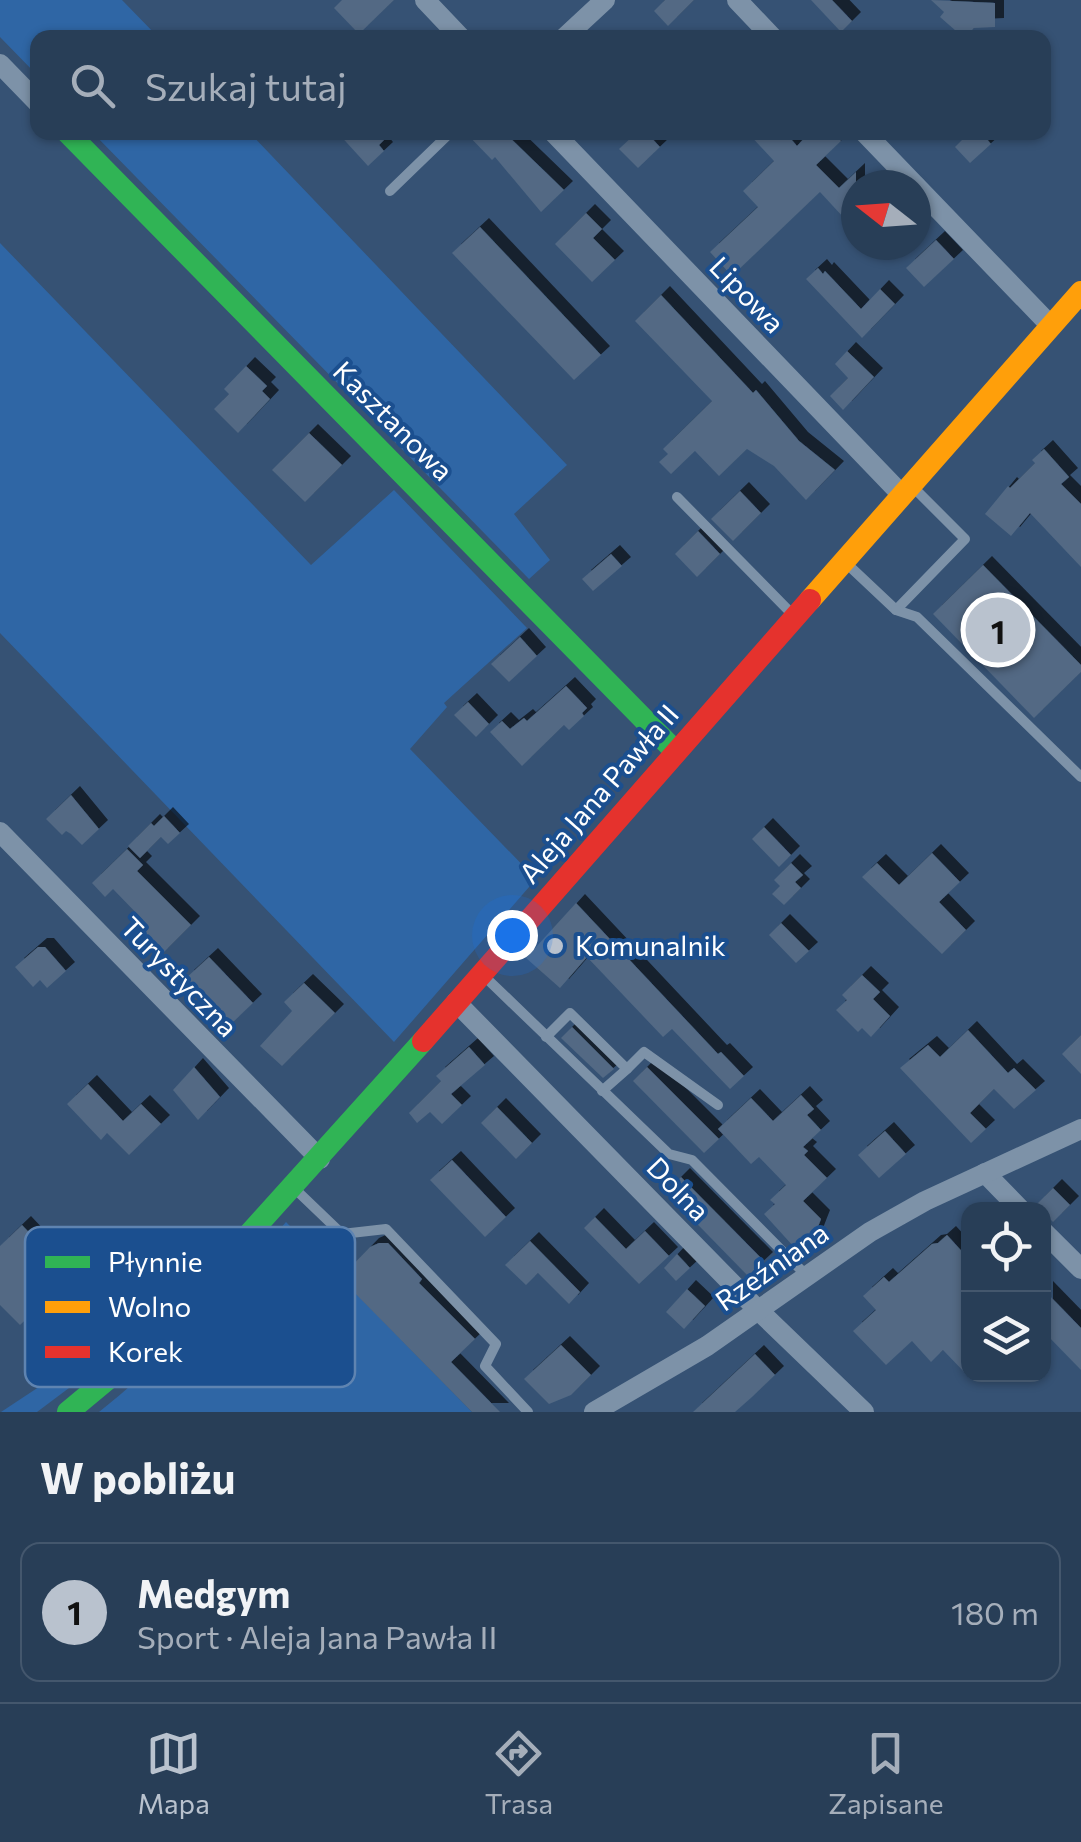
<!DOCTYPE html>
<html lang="pl">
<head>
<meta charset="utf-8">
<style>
  body { margin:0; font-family:Commissioner,sans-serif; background:#30455d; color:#f1f3f6 }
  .controls { position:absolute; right:30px; bottom:30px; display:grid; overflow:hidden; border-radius:20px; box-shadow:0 2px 8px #0004 }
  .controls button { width:90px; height:90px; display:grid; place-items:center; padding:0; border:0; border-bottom:2px solid #44576d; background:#283e57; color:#f1f3f6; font:50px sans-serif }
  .compass { position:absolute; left:841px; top:170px; width:90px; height:90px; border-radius:50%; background:#283e57; box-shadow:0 2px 8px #0004; rotate:287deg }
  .you { position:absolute; left:512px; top:935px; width:35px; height:35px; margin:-25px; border:8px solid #fff; border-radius:50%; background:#1a73e8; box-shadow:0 0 0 15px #1a73e833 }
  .badge { display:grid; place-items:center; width:65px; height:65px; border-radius:50%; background:#b9c2ce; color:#111; font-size:32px; font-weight:700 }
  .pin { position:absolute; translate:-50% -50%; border:5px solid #fff; box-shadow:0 2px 10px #0006 }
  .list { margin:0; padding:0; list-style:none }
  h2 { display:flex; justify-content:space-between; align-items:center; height:130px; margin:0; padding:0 40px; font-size:42px }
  h2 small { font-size:32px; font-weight:400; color:#a5aeba }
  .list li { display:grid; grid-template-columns:65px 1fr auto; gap:30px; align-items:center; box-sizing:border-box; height:140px; margin:0 20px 20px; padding:0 20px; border:2px solid #44576d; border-radius:20px }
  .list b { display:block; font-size:38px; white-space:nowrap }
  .list p { margin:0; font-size:32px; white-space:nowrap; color:#a5aeba }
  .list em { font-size:32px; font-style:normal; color:#a5aeba }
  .icon { flex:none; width:55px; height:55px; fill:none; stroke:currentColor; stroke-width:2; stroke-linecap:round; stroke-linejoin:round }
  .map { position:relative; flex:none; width:1081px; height:1412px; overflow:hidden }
  .search { position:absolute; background:#283e57; box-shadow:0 2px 8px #0004; left:30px; right:30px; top:30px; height:110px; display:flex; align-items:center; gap:25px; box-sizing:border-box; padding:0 35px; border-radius:20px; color:#a5aeba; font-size:38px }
  .sheet { height:290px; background:#283e57 }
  nav { display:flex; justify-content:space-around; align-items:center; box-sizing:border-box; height:140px; border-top:2px solid #44576d; background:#283e57; font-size:28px; color:#a5aeba }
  nav a { display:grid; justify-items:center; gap:5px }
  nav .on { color:#b9c2ce }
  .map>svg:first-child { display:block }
  .green { fill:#2f66a5 }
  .building { fill:#526984; filter:url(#shadow) }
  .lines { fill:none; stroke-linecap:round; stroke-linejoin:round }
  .lane { stroke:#7d92a8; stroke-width:10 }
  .street { stroke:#7d92a8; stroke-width:20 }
  .fast { stroke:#30b455; stroke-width:22 }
  .slow { stroke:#ff9f0a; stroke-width:22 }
  .jam { stroke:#e5322d; stroke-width:22 }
  .poi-dot { fill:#b9c2ce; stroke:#1b4f8f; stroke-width:4 }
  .labels { text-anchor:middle; stroke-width:8; stroke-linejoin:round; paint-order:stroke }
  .street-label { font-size:28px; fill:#fff; stroke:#1b4f8f }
  .poi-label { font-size:28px; fill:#fff; stroke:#1b4f8f; text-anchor:start }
  .key { fill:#1b4f8f; stroke:#5f84b1; stroke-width:2.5 }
  .key-label { font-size:28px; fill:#fff }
</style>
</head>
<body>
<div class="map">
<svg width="1081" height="1412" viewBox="0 0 1081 1412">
  <defs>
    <filter id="shadow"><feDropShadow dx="9" dy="-9" stdDeviation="0" flood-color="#0009"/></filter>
  </defs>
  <rect width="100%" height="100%" fill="#365274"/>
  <g class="green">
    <path d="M 0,0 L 122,0 L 158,37 L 38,38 L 37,75 L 0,37 Z"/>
    <path d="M 93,133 L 250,133 L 567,465 L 514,514 L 550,560 L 529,579 Z"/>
    <path d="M 0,243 L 311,565 L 394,490 L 527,628 L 444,703 L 447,707 L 410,749 L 536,879 L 394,1042 L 0,633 Z"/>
    <path d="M 286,1222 L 472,1412 L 99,1412 C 170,1356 227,1290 286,1222 Z"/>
    <path d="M 57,1375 L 69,1388 L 37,1412 L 1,1412 Z"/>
  </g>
  <g class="building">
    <path d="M 342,0 L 394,0 L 359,34 L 334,8 Z"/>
    <path d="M 665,0 L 694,0 L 668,26 L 654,11 Z"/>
    <path d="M 811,0 L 832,0 L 852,21 L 841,32 Z"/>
    <path d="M 931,0 L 995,3 L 995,27 L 974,28 L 964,38 L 940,17 L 944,12 Z"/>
    <path d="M 337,132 L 392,132 L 379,145 L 384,151 L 368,166 Z"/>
    <path d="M 465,132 L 504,132 L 564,190 L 541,212 L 495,157 L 492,160 Z"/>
    <path d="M 637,132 L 646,132 L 660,147 L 638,168 L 619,149 Z"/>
    <path d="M 747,132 L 785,132 L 797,146 L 810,132 L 833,132 L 841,141 L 816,165 L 839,188 L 856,172 L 856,231 L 820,192 L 732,276 L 710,252 L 758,207 L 743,191 L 774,161 Z"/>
    <path d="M 970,132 L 981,132 L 991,144 L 970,163 L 955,147 Z"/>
    <path d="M 586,213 L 602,229 L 593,238 L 615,260 L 592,282 L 555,244 Z"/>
    <path d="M 480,227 L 601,355 L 574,380 L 452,253 Z"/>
    <path d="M 936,240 L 954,259 L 924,287 L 906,268 Z"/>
    <path d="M 818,268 L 823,274 L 825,271 L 861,309 L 880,289 L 895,304 L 862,338 L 806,279 Z"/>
    <path d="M 661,295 L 753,393 L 756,390 L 799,441 L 835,470 L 806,500 L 774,466 L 747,449 L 719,476 L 695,451 L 671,474 L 659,462 L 668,454 L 663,449 L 712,401 L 635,321 Z"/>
    <path d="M 847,351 L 874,377 L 843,410 L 830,396 L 848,378 L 835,364 Z"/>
    <path d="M 246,366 L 267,386 L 262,391 L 270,399 L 238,433 L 214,409 L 229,394 L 224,389 Z"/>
    <path d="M 309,433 L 342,465 L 305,502 L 272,470 Z"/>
    <path d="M 1044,449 L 1069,477 L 1061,484 L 1081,504 L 1081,567 L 1030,513 L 1011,536 L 985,514 L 1008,486 L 1010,488 L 1035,463 L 1032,460 Z"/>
    <path d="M 740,491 L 761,513 L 733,541 L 711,519 Z"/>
    <path d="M 698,531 L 720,554 L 697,577 L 675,554 Z"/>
    <path d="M 611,554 L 622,566 L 593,591 L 582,579 Z"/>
    <path d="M 983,565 L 1081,665 L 1081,672 L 1034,718 L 933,614 Z"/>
    <path d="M 520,637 L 537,656 L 509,682 L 491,664 Z"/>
    <path d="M 566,686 L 587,708 L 582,713 L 584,716 L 569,730 L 564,725 L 522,766 L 490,732 L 502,721 L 510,729 L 524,718 L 527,721 Z"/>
    <path d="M 468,702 L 489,724 L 476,737 L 454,715 Z"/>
    <path d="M 71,795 L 99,829 L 82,845 L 71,834 L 66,831 L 62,835 L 46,819 Z"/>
    <path d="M 164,816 L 180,833 L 168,844 L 161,837 L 140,858 L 128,846 L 151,823 L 154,826 Z"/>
    <path d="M 764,827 L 791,855 L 779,867 L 752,839 Z"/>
    <path d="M 127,849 L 143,865 L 137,871 L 191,925 L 159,957 L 133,930 L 143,920 L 113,889 L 105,897 L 92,883 Z"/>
    <path d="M 932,853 L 960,882 L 939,902 L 966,930 L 942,954 L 862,877 L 877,863 L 899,885 Z"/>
    <path d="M 791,863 L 803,875 L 795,882 L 801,888 L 784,905 L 772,894 L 780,886 L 774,880 Z"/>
    <path d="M 576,903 L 718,1054 L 721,1052 L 744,1076 L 730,1089 L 672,1029 L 663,1037 L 587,957 L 560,988 L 526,958 Z"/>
    <path d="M 781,923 L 809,951 L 796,963 L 769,935 Z"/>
    <path d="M 38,947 L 45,947 L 66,971 L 47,988 L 40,980 L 33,987 L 15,967 Z"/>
    <path d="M 209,957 L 253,1003 L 230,1025 L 185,979 Z"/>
    <path d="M 862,975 L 880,992 L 873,999 L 890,1016 L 871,1037 L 862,1028 L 858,1032 L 836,1010 L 847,1000 L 842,995 Z"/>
    <path d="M 304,983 L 335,1013 L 282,1066 L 260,1046 L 292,1011 L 284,1002 Z"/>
    <path d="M 572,1027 L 614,1069 L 603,1078 L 561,1038 Z"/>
    <path d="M 968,1030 L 1008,1073 L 1014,1068 L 1036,1090 L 1014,1109 L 994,1089 L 970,1113 L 986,1129 L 971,1143 L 900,1068 L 928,1045 L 940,1057 Z"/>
    <path d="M 1081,1035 L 1081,1074 L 1062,1054 Z"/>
    <path d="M 469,1047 L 485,1065 L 451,1094 L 462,1105 L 442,1124 L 430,1112 L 417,1123 L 409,1113 L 441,1081 L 436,1076 Z"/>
    <path d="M 194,1067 L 220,1097 L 198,1120 L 173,1090 Z"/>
    <path d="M 647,1067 L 719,1139 L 704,1153 L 633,1081 Z"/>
    <path d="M 88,1084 L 123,1121 L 141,1104 L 161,1124 L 129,1155 L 107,1133 L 101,1140 L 67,1104 Z"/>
    <path d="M 801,1095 L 814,1109 L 807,1115 L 821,1130 L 803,1147 L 808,1151 L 804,1155 L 827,1178 L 803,1201 L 821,1219 L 814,1237 L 805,1236 L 794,1247 L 764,1214 L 775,1204 L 770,1200 L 786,1185 L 759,1157 L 751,1164 L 718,1129 L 751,1098 L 773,1121 Z"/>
    <path d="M 497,1107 L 532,1143 L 516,1159 L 481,1123 Z"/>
    <path d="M 885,1131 L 906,1154 L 879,1178 L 858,1155 Z"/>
    <path d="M 452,1160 L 506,1217 L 485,1237 L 430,1180 Z"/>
    <path d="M 681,1177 L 764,1261 L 748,1276 L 666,1192 Z"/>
    <path d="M 1053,1188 L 1070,1205 L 1053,1222 L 1036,1205 Z"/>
    <path d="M 595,1217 L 626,1249 L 645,1231 L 669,1256 L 639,1284 L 584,1228 Z"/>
    <path d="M 22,1225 L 71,1277 L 20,1325 L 0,1305 L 0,1246 Z"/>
    <path d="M 947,1235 L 968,1258 L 968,1376 L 943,1350 L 931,1362 L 912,1341 L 886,1365 L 853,1331 L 876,1310 L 863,1296 L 884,1277 L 889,1282 L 932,1244 L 938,1243 Z"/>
    <path d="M 530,1241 L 580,1292 L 569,1304 L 538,1273 L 526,1285 L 505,1265 Z"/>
    <path d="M 379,1243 L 388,1243 L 422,1279 L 419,1283 L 475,1339 L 451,1362 L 500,1412 L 472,1412 L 340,1278 L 370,1247 Z"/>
    <path d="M 677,1254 L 690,1268 L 676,1281 L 664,1268 Z"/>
    <path d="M 687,1289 L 705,1306 L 684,1329 L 666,1312 Z"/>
    <path d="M 1044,1290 L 1081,1328 L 1081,1370 L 1044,1332 Z"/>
    <path d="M 561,1345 L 591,1375 L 571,1395 L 549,1404 L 524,1379 Z"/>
    <path d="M 755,1354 L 775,1375 L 752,1397 L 735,1412 L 693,1412 Z"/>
  </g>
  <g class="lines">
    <g class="lane">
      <path d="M 390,191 L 451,132"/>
      <path d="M 677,497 L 794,616"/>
      <path d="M 845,562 L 896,610 L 965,539 L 912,486"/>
      <path d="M 896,610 L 917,617 L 1081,777"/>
      <path d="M 483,975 L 669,1154 L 692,1160 L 806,1275"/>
      <path d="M 546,1037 L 570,1013 L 627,1069 L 602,1091"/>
      <path d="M 627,1069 L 644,1052 L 718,1105"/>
      <path d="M 294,1188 L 342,1234 L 386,1229 L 496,1344 L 485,1366 L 528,1412"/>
    </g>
    <g class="street">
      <path d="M 425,0 L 461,38"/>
      <path d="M 737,0 L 773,38"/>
      <path d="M 564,38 L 605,0"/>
      <path d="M 0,64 L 38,103"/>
      <path d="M 553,132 L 902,495"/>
      <path d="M 864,132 L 915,185"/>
      <path d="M 916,186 L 1051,326"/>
      <path d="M 0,832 L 320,1159"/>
      <path d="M 456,1002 L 757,1309 L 864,1412"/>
      <path d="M 985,1173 L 1021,1210"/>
      <path d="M 1044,1232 L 1081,1269"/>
      <path d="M 594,1412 L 707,1346 L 870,1232 L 925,1201 L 1081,1129"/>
    </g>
    <g class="fast">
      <path d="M 67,132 L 676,752"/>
      <path d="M 68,1412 L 151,1343 L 423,1041"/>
    </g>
    <path class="slow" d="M 810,600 L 1081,292"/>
    <path class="jam" d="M 423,1041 L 810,600"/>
  </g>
  <circle class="poi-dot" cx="555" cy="946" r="10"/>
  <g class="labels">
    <g class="street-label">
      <text transform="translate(747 295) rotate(46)" y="10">Lipowa</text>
      <text transform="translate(393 421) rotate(45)" y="10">Kasztanowa</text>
      <text transform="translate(599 794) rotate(-49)" y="10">Aleja Jana Pawła II</text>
      <text transform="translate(179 977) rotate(46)" y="10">Turystyczna</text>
      <text transform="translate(678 1189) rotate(46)" y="10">Dolna</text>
      <text transform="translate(772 1267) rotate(-35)" y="10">Rzeźniana</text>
    </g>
    <g class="poi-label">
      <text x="575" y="956">Komunalnik</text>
    </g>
  </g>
  <rect x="25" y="1227" width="330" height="160" rx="15" class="key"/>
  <rect x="45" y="1256" width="45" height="12" fill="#30b455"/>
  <rect x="45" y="1301" width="45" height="12" fill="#ff9f0a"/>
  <rect x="45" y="1346" width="45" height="12" fill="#e5322d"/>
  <g class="key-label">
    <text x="108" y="1272">Płynnie</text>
    <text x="108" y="1317">Wolno</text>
    <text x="108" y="1362">Korek</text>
  </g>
</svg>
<div class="controls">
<button><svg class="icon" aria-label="locate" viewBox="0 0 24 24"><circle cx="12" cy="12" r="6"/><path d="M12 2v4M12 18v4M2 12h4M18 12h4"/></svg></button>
<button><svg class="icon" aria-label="layers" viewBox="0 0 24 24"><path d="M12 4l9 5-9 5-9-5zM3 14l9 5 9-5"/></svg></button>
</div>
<svg class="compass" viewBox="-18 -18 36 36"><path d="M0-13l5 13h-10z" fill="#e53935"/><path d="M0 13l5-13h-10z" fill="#a5aeba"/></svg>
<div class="you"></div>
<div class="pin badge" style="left:998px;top:630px">1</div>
<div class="search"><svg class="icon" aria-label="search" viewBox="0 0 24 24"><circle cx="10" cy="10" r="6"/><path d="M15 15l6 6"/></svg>Szukaj tutaj</div>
</div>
<section class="sheet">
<h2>W pobliżu<small></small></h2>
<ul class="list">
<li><span class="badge">1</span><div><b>Medgym</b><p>Sport · Aleja Jana Pawła II</p></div><em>180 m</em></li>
</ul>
</section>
<nav>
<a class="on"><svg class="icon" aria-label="map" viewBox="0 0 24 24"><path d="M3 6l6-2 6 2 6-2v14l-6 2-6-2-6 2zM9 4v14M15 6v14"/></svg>Mapa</a>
<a><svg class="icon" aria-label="directions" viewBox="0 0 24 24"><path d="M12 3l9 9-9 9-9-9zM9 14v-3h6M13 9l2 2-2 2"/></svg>Trasa</a>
<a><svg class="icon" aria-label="saved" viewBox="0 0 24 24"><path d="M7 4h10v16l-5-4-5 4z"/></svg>Zapisane</a>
</nav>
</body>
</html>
